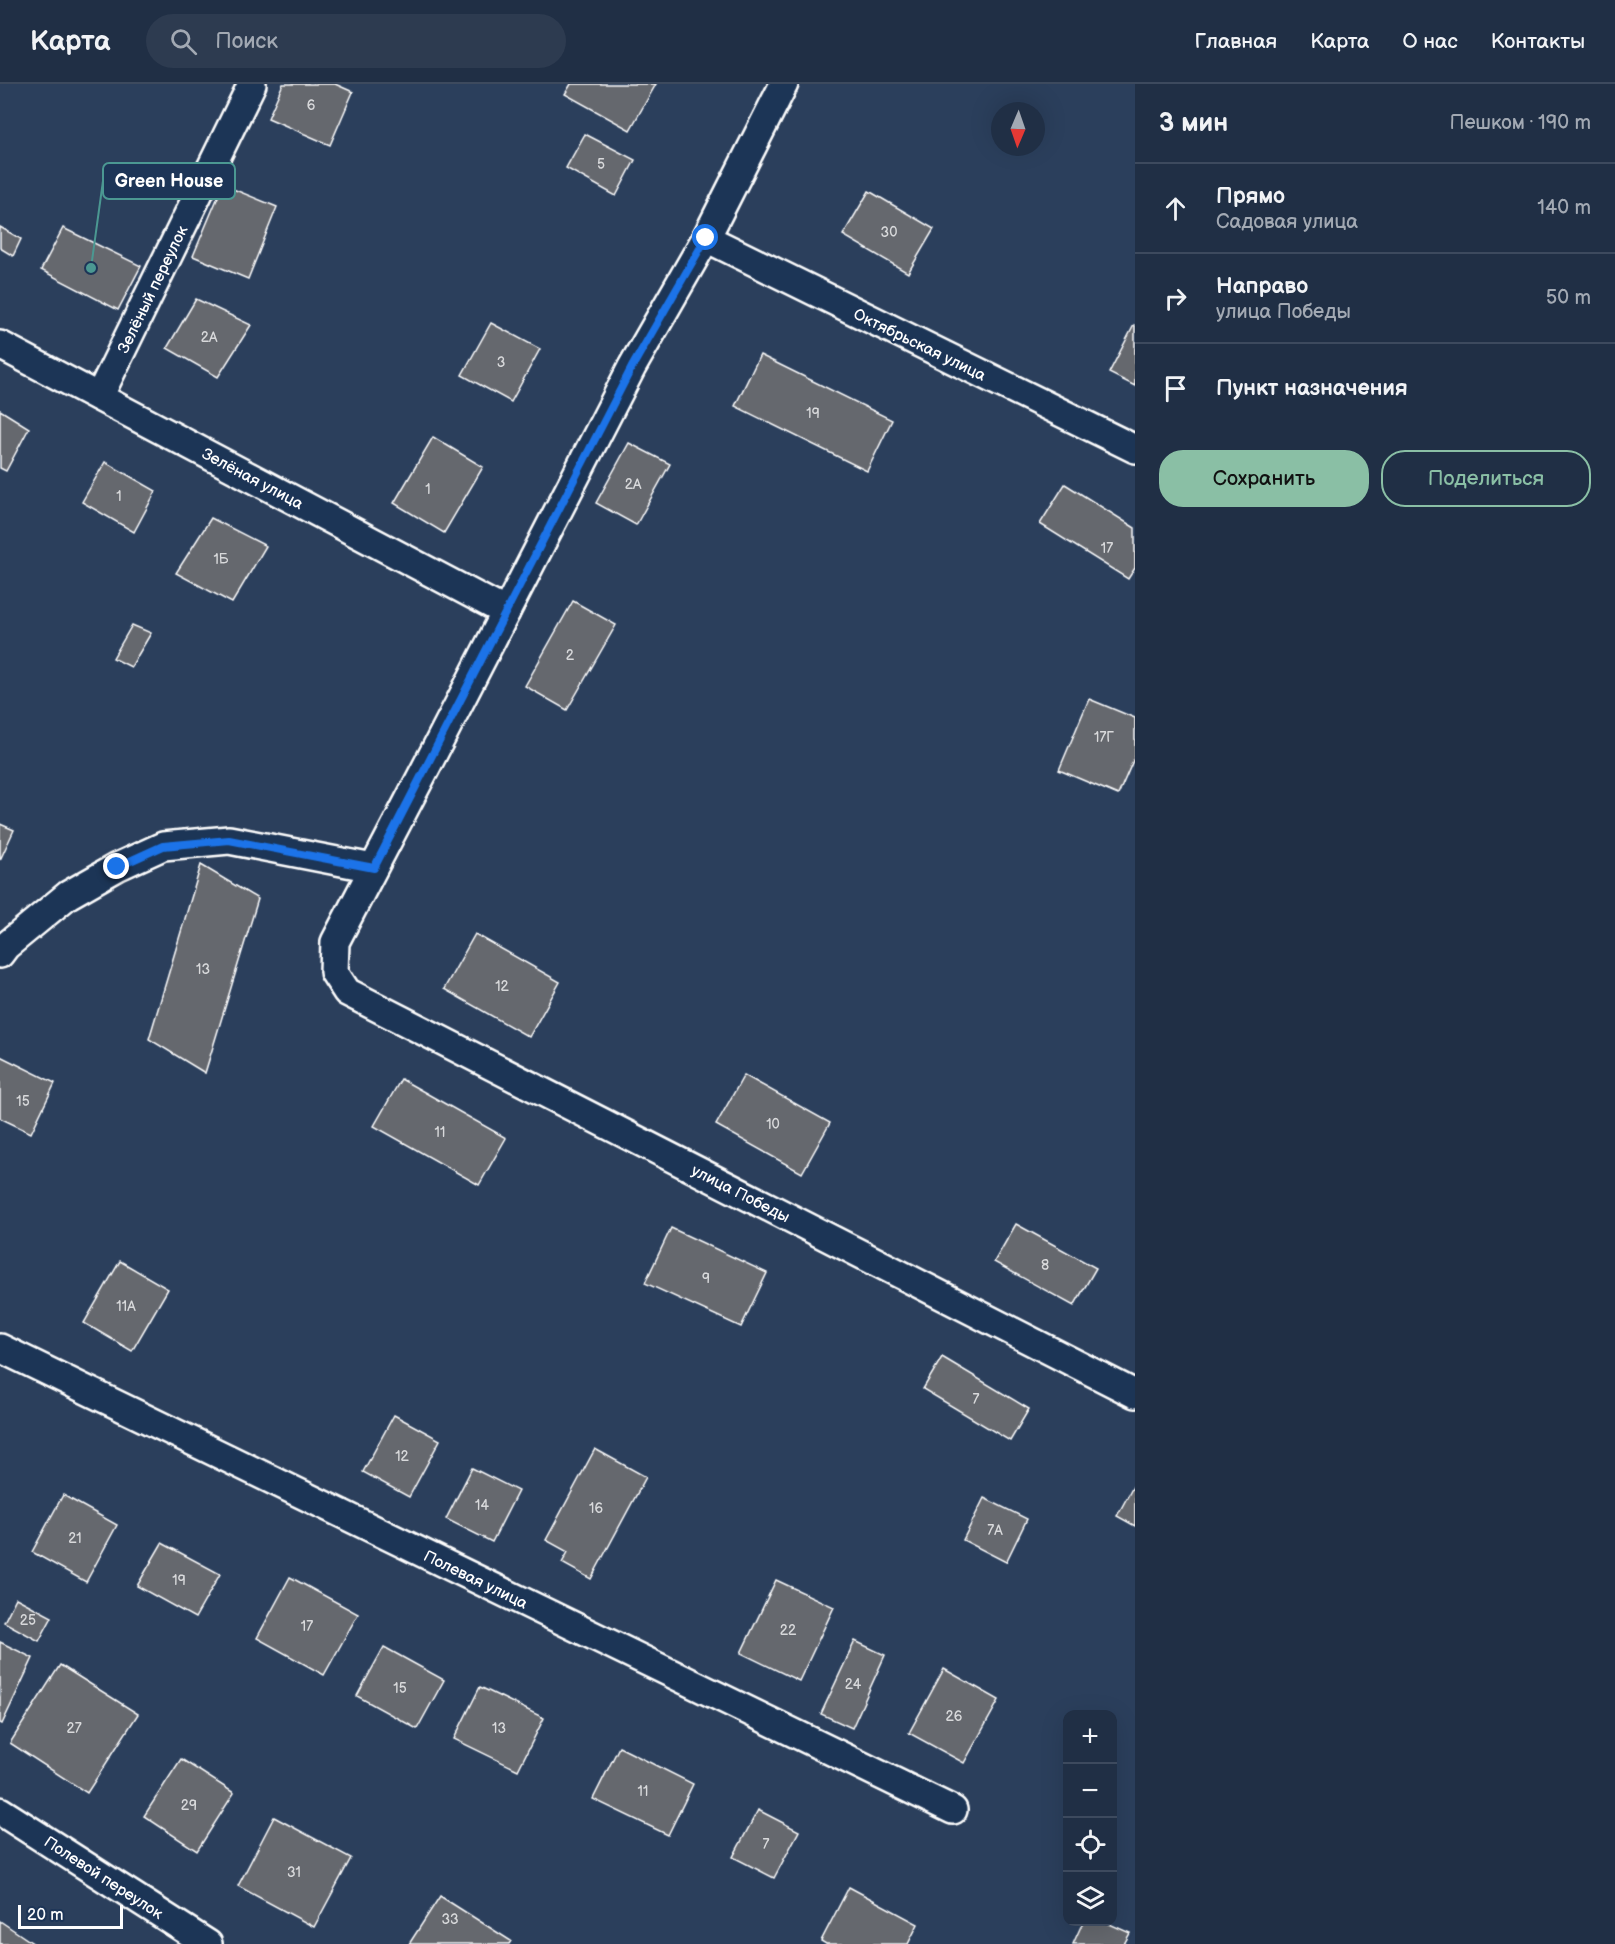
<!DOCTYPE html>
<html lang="ru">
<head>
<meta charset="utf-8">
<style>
  body { margin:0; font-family:"Balsamiq Sans",sans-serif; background:#2d3b50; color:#f1f3f6 }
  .controls { position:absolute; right:18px; bottom:18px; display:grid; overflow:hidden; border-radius:12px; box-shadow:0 6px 24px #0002 }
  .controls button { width:54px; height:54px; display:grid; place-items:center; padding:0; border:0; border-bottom:2px solid #3d4a5e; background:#202f45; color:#f1f3f6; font:30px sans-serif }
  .compass { position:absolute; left:991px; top:18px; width:54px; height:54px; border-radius:50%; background:#202f45; box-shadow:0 6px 24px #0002; rotate:182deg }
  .scale { position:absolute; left:18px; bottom:15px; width:105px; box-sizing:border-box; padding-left:6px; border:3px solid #fff; border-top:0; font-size:16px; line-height:21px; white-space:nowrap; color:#fff; -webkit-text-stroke:4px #1d3557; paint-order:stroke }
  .stop { position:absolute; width:18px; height:18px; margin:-14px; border:4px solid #1a73e8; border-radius:50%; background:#fff }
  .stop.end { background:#1a73e8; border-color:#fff; box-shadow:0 2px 6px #0008 }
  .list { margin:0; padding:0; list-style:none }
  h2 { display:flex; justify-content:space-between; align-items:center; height:78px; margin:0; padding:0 24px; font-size:26px }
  h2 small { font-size:20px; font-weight:400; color:#a2a9b3 }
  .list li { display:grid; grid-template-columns:39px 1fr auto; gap:18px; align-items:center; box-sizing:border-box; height:90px; padding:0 24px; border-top:2px solid #3d4a5e }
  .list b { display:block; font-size:22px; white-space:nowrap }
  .list p { margin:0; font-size:20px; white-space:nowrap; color:#a2a9b3 }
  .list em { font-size:20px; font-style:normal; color:#a2a9b3 }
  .actions { display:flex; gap:12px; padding:18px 24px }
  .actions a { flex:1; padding:14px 0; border:2px solid #8abfa5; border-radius:24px; text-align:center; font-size:21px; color:#8abfa5 }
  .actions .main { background:#8abfa5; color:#111 }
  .icon { flex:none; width:33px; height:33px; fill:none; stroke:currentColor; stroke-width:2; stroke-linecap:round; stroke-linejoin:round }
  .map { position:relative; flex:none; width:1135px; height:1860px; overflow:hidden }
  header { display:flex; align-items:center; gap:36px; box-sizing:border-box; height:84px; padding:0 30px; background:#202f45; border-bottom:2px solid #3d4a5e }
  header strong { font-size:28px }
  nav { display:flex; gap:33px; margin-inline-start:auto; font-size:21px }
  .search { width:420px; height:54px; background:#2d3b50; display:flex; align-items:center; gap:15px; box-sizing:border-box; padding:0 21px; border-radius:33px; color:#a2a9b3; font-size:22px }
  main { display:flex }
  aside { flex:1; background:#202f45 }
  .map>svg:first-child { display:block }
  .building { fill:#65676e; stroke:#fff; stroke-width:1.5 }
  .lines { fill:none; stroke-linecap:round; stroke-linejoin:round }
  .minor-casing { stroke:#fff; stroke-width:32 }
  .minor { stroke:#1d3557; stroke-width:27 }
  .route { stroke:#1a73e8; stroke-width:8 }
  .labels { text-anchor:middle; stroke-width:4.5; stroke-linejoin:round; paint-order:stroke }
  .number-label { font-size:14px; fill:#d8d9db }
  .street-label { font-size:16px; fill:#fff; stroke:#1d3557 }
  .leader { fill:none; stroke:#4b9892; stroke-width:2 }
  .callout-dot { fill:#4b9892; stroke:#1d3557; stroke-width:2 }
  .callout { fill:#1d3557; stroke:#4b9892; stroke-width:2 }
  .callout-label { font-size:18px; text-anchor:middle; font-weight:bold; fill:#fff }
</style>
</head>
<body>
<header>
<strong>Карта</strong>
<div class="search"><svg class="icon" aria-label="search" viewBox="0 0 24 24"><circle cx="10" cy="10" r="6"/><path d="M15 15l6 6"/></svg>Поиск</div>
<nav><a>Главная</a><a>Карта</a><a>О нас</a><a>Контакты</a></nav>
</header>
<main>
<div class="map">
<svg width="1135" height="1860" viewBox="0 0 1135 1860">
  <rect width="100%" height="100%" fill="#2b3f5c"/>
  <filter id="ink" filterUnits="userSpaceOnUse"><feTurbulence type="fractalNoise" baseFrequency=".0167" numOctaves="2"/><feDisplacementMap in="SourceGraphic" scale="12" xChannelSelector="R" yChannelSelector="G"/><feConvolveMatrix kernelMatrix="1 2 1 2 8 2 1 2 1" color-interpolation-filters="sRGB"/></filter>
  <g filter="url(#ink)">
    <g class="building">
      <path d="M 283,0 L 335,0 L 353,8 L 330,61 L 268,34 Z"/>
      <path d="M 571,0 L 656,0 L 630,46 L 565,10 Z"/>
      <path d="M 585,50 L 635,76 L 616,112 L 566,84 Z"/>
      <path d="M 223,101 L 277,123 L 248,195 L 193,172 Z"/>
      <path d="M 869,107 L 934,145 L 908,189 L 843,151 Z"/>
      <path d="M 0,143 L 21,155 L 13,172 L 0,164 Z"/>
      <path d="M 63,144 L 141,182 L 118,226 L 41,186 Z"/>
      <path d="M 196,215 L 251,241 L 218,293 L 167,264 Z"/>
      <path d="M 491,239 L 540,265 L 511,318 L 462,291 Z"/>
      <path d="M 1134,241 L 1135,242 L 1135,302 L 1109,289 Z"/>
      <path d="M 760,271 L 892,336 L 867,387 L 735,322 Z"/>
      <path d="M 0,326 L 29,344 L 6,387 L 0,384 Z"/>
      <path d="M 433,353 L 483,383 L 444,449 L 394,419 Z"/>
      <path d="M 629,359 L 670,380 L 636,441 L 596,419 Z"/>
      <path d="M 105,378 L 156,407 L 134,448 L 82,418 Z"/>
      <path d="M 1065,400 L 1135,444 L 1135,484 L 1128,495 L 1040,440 Z"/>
      <path d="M 211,434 L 266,462 L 232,519 L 176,489 Z"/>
      <path d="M 573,517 L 616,541 L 567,626 L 525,602 Z"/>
      <path d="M 132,541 L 151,549 L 131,583 L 113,574 Z"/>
      <path d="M 1089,615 L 1135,634 L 1135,672 L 1118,711 L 1059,686 Z"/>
      <path d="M 0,740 L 14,746 L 0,776 Z"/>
      <path d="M 201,781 L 258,815 L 205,989 L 149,955 Z"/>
      <path d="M 475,850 L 560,898 L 529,953 L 444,905 Z"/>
      <path d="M 0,972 L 55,999 L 31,1049 L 0,1034 Z"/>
      <path d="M 744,991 L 830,1039 L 802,1089 L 716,1041 Z"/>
      <path d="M 401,995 L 506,1054 L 479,1101 L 374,1042 Z"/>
      <path d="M 1016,1140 L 1096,1184 L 1074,1222 L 994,1178 Z"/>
      <path d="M 671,1144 L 767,1189 L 741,1243 L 645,1199 Z"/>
      <path d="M 120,1177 L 168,1205 L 132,1267 L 84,1239 Z"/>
      <path d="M 942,1273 L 1029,1325 L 1010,1357 L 923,1305 Z"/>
      <path d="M 394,1331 L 440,1356 L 409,1413 L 363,1388 Z"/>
      <path d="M 595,1365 L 646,1393 L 591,1495 L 562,1479 L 568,1468 L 546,1456 Z"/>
      <path d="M 472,1384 L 518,1407 L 492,1458 L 446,1435 Z"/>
      <path d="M 1135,1399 L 1135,1442 L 1117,1432 Z"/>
      <path d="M 63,1411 L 117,1441 L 86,1498 L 32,1468 Z"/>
      <path d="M 984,1414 L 1027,1435 L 1006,1478 L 963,1456 Z"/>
      <path d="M 162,1459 L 220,1490 L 195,1534 L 137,1502 Z"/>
      <path d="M 290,1493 L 358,1530 L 324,1591 L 257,1554 Z"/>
      <path d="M 776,1496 L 834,1523 L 799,1597 L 741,1569 Z"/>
      <path d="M 16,1514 L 52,1533 L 39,1557 L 4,1538 Z"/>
      <path d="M 855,1557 L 885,1571 L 852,1644 L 821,1630 Z"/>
      <path d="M 0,1558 L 33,1574 L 2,1640 L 0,1639 Z"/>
      <path d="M 384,1563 L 444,1596 L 417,1645 L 357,1612 Z"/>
      <path d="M 60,1581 L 138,1630 L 87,1709 L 10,1659 Z"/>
      <path d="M 944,1585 L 999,1616 L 964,1679 L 909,1649 Z"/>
      <path d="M 480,1603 L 544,1634 L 518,1686 L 454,1655 Z"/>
      <path d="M 619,1663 L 693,1700 L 668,1751 L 593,1715 Z"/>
      <path d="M 181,1675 L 234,1709 L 197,1767 L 144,1732 Z"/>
      <path d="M 758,1726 L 799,1747 L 774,1794 L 733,1773 Z"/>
      <path d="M 274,1733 L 351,1774 L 314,1843 L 238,1802 Z"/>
      <path d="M 849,1803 L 918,1840 L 908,1860 L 826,1860 L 821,1857 Z"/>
      <path d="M 440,1812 L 511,1857 L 509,1860 L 409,1860 Z"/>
      <path d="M 0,1837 L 34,1860 L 0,1860 Z"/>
      <path d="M 1083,1838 L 1105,1838 L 1130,1849 L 1124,1860 L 1073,1860 Z"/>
    </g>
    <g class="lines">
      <g class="minor-casing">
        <g id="minor">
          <path d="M 784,0 L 706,154 L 632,283 L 433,670 L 335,858 L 334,888 L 347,908 L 1135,1310"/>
          <path d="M 706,154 L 1135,365"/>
          <path d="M 0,261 L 506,528"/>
          <path d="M 99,313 L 252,0"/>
          <path d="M 0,870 L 6,862 L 68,811 L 117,783 L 163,762 L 229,756 L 373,784"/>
          <path d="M 0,1264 L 953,1726"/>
          <path d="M 0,1727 L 208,1860"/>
        </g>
      </g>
      <use href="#minor" class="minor"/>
    </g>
  </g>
  <g class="lines" filter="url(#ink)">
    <path class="route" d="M 117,783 L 163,762 L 229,756 L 374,784 L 632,283 L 706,154"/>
  </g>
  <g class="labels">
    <g class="number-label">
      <text x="311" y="26">6</text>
      <text x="601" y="85">5</text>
      <text x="889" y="153">30</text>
      <text x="209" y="258">2А</text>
      <text x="501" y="283">3</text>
      <text x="813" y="334">19</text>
      <text x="633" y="405">2А</text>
      <text x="428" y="410">1</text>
      <text x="119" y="417">1</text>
      <text x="1107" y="469">17</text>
      <text x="221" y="480">1Б</text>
      <text x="570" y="576">2</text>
      <text x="1104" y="658">17Г</text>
      <text x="203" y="890">13</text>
      <text x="502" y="907">12</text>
      <text x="23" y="1022">15</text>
      <text x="773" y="1045">10</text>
      <text x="440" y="1053">11</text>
      <text x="1045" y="1186">8</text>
      <text x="706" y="1199">9</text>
      <text x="126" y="1227">11А</text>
      <text x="976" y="1320">7</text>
      <text x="402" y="1377">12</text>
      <text x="482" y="1426">14</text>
      <text x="596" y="1429">16</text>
      <text x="995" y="1451">7А</text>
      <text x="75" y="1459">21</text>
      <text x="179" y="1501">19</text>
      <text x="28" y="1541">25</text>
      <text x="307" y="1547">17</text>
      <text x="788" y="1551">22</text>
      <text x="853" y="1605">24</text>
      <text x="400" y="1609">15</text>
      <text x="954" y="1637">26</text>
      <text x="74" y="1649">27</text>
      <text x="499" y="1649">13</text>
      <text x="643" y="1712">11</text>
      <text x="189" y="1726">29</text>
      <text x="766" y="1765">7</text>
      <text x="294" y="1793">31</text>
      <text x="450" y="1840">33</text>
    </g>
    <g class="street-label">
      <text transform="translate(152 205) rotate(-64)" y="6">Зелёный переулок</text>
      <text transform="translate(920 260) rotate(26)" y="6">Октябрьская улица</text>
      <text transform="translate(253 394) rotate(28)" y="6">Зелёная улица</text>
      <text transform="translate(741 1109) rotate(27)" y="6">улица Победы</text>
      <text transform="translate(476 1495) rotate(26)" y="6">Полевая улица</text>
      <text transform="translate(104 1793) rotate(33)" y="6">Полевой переулок</text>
    </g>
  </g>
  <path class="leader" d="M91 184L103 97"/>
  <circle class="callout-dot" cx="91" cy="184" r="6"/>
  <rect class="callout" x="103" y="79" width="132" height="36" rx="6"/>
  <g class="callout-label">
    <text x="169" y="103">Green House</text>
  </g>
</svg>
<div class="controls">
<button>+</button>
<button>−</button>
<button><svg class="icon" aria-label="locate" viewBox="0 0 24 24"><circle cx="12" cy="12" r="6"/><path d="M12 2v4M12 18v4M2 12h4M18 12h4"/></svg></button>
<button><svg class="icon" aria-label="layers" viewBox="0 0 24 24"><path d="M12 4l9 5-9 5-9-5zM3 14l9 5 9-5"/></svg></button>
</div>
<svg class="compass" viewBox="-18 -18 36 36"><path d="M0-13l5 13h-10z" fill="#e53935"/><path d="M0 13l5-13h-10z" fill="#a2a9b3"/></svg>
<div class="scale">20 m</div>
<div class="stop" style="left:706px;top:154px"></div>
<div class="stop end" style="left:117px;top:783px"></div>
</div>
<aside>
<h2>3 мин<small>Пешком · 190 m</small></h2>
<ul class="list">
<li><svg class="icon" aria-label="ahead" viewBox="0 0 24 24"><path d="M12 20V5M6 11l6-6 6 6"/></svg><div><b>Прямо</b><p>Садовая улица</p></div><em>140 m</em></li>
<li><svg class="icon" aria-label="right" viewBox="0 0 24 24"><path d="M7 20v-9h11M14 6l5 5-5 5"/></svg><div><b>Направо</b><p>улица Победы</p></div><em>50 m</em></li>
<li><svg class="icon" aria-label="arrive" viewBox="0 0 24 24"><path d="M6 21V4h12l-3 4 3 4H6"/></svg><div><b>Пункт назначения</b></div></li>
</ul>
<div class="actions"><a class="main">Сохранить</a><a>Поделиться</a></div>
</aside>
</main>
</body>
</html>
